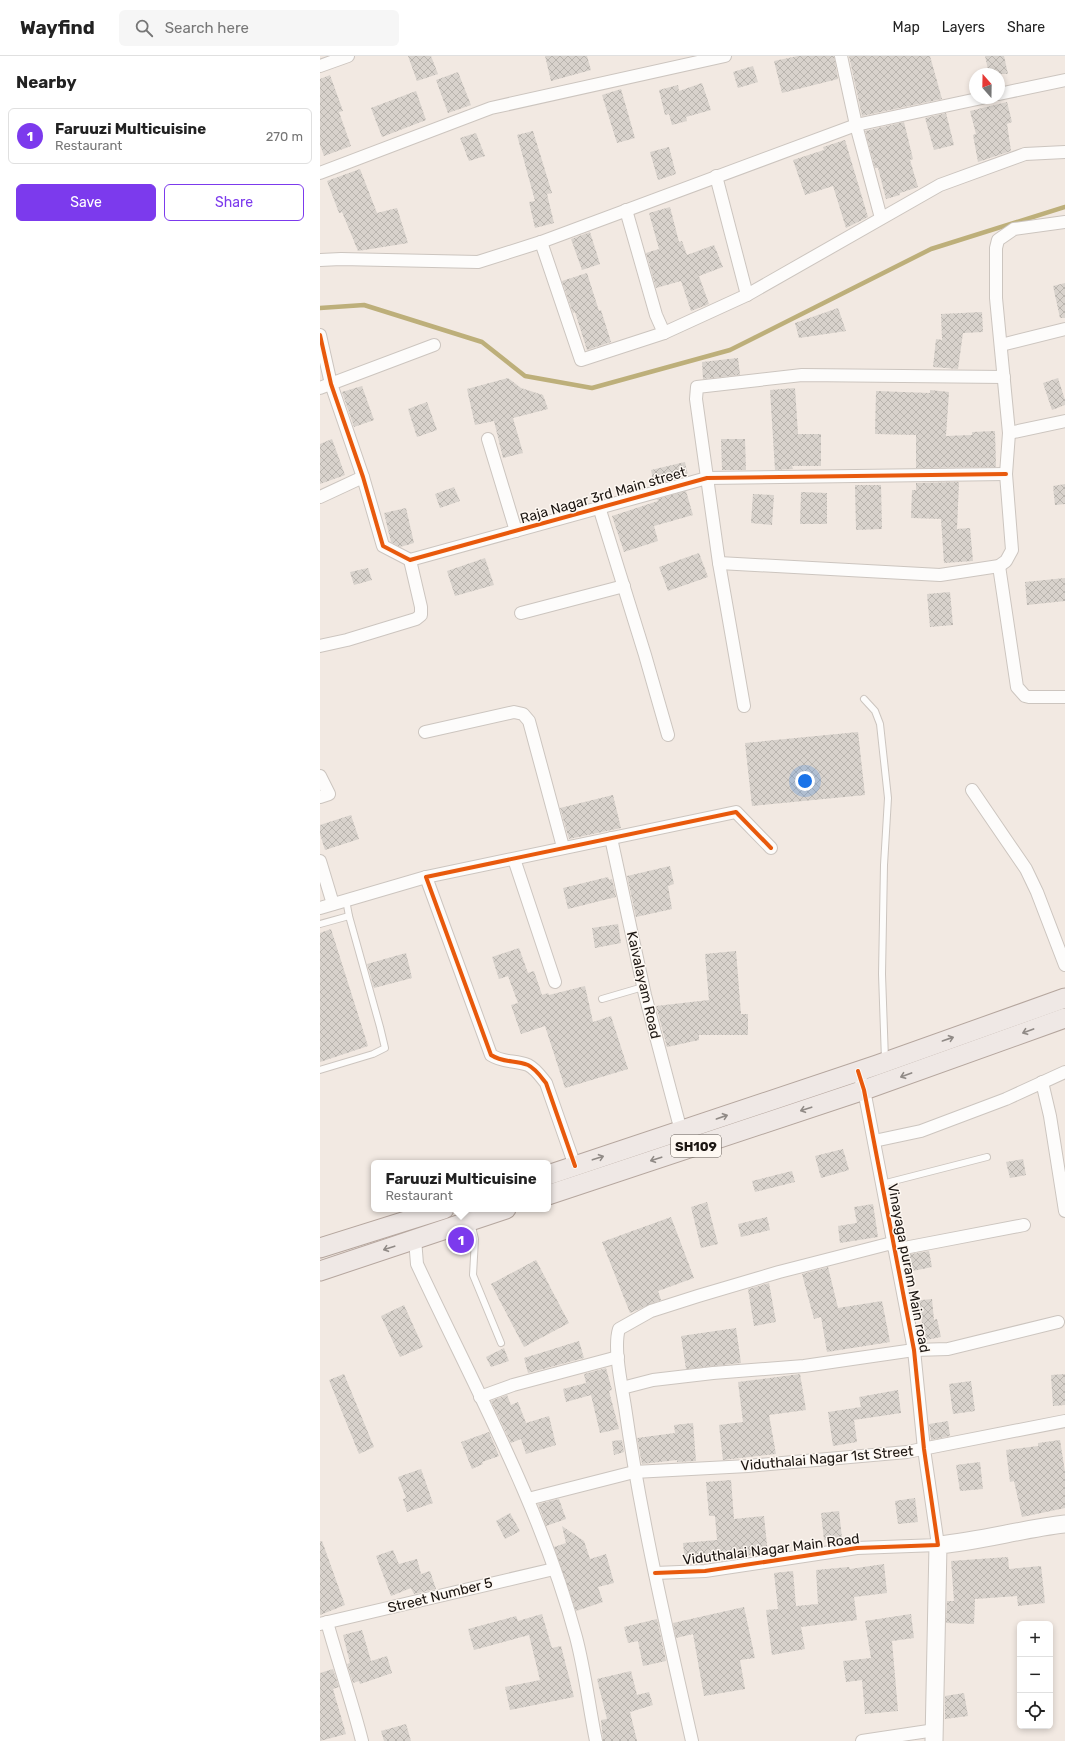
<!DOCTYPE html>
<html lang="en">
<head>
<meta charset="utf-8">
<style>
  body { margin:0; font-family:Rubik,sans-serif; background:#f6f6f6; color:#222 }
  .controls { position:absolute; right:12px; bottom:12px; display:grid; overflow:hidden; border-radius:6px; box-shadow:0 2px 6px #0003 }
  .controls button { width:36px; height:36px; display:grid; place-items:center; padding:0; border:0; border-bottom:1px solid #e0e0e0; background:#fff; color:#222; font:20px sans-serif }
  .compass { position:absolute; left:649px; top:12px; width:36px; height:36px; border-radius:50%; background:#fff; box-shadow:0 2px 6px #0003; rotate:340deg }
  .you { position:absolute; left:485px; top:725px; width:14px; height:14px; margin:-10px; border:3px solid #fff; border-radius:50%; background:#1a73e8; box-shadow:0 0 0 6px #1a73e833 }
  .badge { display:grid; place-items:center; width:26px; height:26px; border-radius:50%; background:#7c3aed; color:#fff; font-size:13px; font-weight:700 }
  .pin { position:absolute; translate:-50% -50%; border:2px solid #fff; box-shadow:0 1px 4px #0006 }
  .popup { position:absolute; left:51px; top:1104px; width:180px; height:52px; box-sizing:border-box; display:grid; place-content:center; border-radius:6px; background:#fff; filter:drop-shadow(0 1px 3px #0005); font-size:13px; white-space:nowrap; color:#767676 }
  .popup b { font-size:15px; color:#222 }
  .popup::after { content:''; position:absolute; left:50%; top:100%; margin-left:-8px; border:8px solid transparent; border-top-color:#fff }
  .list { margin:0; padding:0; list-style:none }
  h2 { display:flex; justify-content:space-between; align-items:center; height:52px; margin:0; padding:0 16px; font-size:17px }
  h2 small { font-size:13px; font-weight:400; color:#767676 }
  .list li { display:grid; grid-template-columns:26px 1fr auto; gap:12px; align-items:center; box-sizing:border-box; height:56px; margin:0 8px 8px; padding:0 8px; border:1px solid #e0e0e0; border-radius:6px }
  .list b { display:block; font-size:15px; white-space:nowrap }
  .list p { margin:0; font-size:13px; white-space:nowrap; color:#767676 }
  .list em { font-size:13px; font-style:normal; color:#767676 }
  .actions { display:flex; gap:8px; padding:12px 16px }
  .actions a { flex:1; padding:9px 0; border:1px solid #7c3aed; border-radius:6px; text-align:center; font-size:14px; color:#7c3aed }
  .actions .main { background:#7c3aed; color:#fff }
  .icon { flex:none; width:22px; height:22px; fill:none; stroke:currentColor; stroke-width:2; stroke-linecap:round; stroke-linejoin:round }
  .map { position:relative; flex:none; width:745px; height:1685px; overflow:hidden }
  header { display:flex; align-items:center; gap:24px; box-sizing:border-box; height:56px; padding:0 20px; background:#fff; border-bottom:1px solid #e0e0e0 }
  header strong { font-size:19px }
  nav { display:flex; gap:22px; margin-inline-start:auto; font-size:14px }
  .search { width:280px; height:36px; background:#f6f6f6; display:flex; align-items:center; gap:10px; box-sizing:border-box; padding:0 14px; border-radius:6px; color:#767676; font-size:15px }
  main { display:flex }
  aside { flex:1; background:#fff }
  .map>svg:first-child { display:block }
  .lines { fill:none; stroke-linecap:round; stroke-linejoin:round }
  .stream { stroke:#bdaf7a; stroke-width:4.5 }
  .building { fill:url(#building-cross-hatch) }
  .lane-casing { stroke:#ccc5bf; stroke-width:8 }
  .street-casing { stroke:#ccc5bf; stroke-width:14 }
  .secondary-casing { stroke:#ccc5bf; stroke-width:19 }
  .primary-casing { stroke:#b5a69e; stroke-width:21 }
  .lane { stroke:#fdfcfb; stroke-width:6 }
  .street { stroke:#fdfcfb; stroke-width:12 }
  .secondary { stroke:#fdfcfb; stroke-width:17 }
  .primary { stroke:#efe8e5; stroke-width:19 }
  .cycleway-casing { stroke:#fef8f2; stroke-width:6 }
  .cycleway { stroke:#e8590c; stroke-width:4 }
  .oneway { stroke:#908a86 }
  .labels { text-anchor:middle; stroke-width:3; stroke-linejoin:round; paint-order:stroke }
  .shield { fill:#fef8f2; stroke:#605a55; stroke-width:1 }
  .shield-label { font-size:13px; font-weight:bold; fill:#1c1612 }
  .street-label { font-size:14px; fill:#1c1612; stroke:#fef8f2 }
</style>
</head>
<body>
<header>
<strong>Wayfind</strong>
<div class="search"><svg class="icon" aria-label="search" viewBox="0 0 24 24"><circle cx="10" cy="10" r="6"/><path d="M15 15l6 6"/></svg>Search here</div>
<nav><a>Map</a><a>Layers</a><a>Share</a></nav>
</header>
<main>
<aside>
<h2>Nearby<small></small></h2>
<ul class="list">
<li><span class="badge">1</span><div><b>Faruuzi Multicuisine</b><p>Restaurant</p></div><em>270 m</em></li>
</ul>
<div class="actions"><a class="main">Save</a><a>Share</a></div>
</aside>
<div class="map">
<svg width="745" height="1685" viewBox="0 0 745 1685">
  <defs>
    <pattern id="building-cross-hatch" width="8" height="8" patternUnits="userSpaceOnUse"><rect width="8" height="8" fill="#d8d2cc"/><path d="M0 0l8 8M0 8l8-8" fill="none" stroke="#b9b4ae"/></pattern>
  </defs>
  <rect width="100%" height="100%" fill="#f2e9e2"/>
  <g class="lines">
    <path class="stream" d="M 0,252 L 44,249 L 162,286 L 205,320 L 272,332 L 410,294 L 611,193 L 745,151"/>
  </g>
  <g class="building">
    <path d="M 88,0 L 111,0 L 118,18 L 97,25 Z"/>
    <path d="M 225,0 L 267,0 L 271,14 L 231,25 Z"/>
    <path d="M 478,0 L 514,0 L 518,23 L 462,37 L 454,5 Z"/>
    <path d="M 529,0 L 610,0 L 622,43 L 542,60 Z"/>
    <path d="M 665,0 L 684,0 L 688,18 L 669,18 Z"/>
    <path d="M 433,10 L 438,26 L 418,32 L 413,16 Z"/>
    <path d="M 138,16 L 151,49 L 128,57 L 116,24 Z"/>
    <path d="M 10,19 L 23,55 L 19,56 L 31,90 L 4,100 L 0,89 L 0,23 Z"/>
    <path d="M 382,27 L 391,54 L 366,61 L 367,65 L 352,69 L 349,58 L 345,59 L 339,34 L 358,29 L 359,35 Z"/>
    <path d="M 301,33 L 315,82 L 297,87 L 282,39 Z"/>
    <path d="M 96,35 L 106,64 L 62,81 L 51,52 Z"/>
    <path d="M 687,46 L 692,66 L 687,68 L 691,95 L 658,106 L 653,79 L 656,78 L 650,55 Z"/>
    <path d="M 626,57 L 634,89 L 614,94 L 605,62 Z"/>
    <path d="M 584,66 L 593,103 L 590,104 L 598,131 L 580,137 L 580,139 L 566,143 L 558,112 L 555,112 L 545,75 Z"/>
    <path d="M 213,75 L 232,137 L 227,138 L 234,167 L 215,172 L 209,146 L 215,145 L 197,79 Z"/>
    <path d="M 156,77 L 165,100 L 149,105 L 140,82 Z"/>
    <path d="M 525,84 L 548,161 L 526,172 L 513,130 L 485,139 L 473,104 L 504,94 L 503,91 Z"/>
    <path d="M 349,91 L 356,118 L 338,124 L 330,96 Z"/>
    <path d="M 40,113 L 57,157 L 77,152 L 88,187 L 38,195 L 22,156 L 19,157 L 7,125 Z"/>
    <path d="M 350,151 L 359,186 L 362,185 L 367,199 L 394,189 L 403,211 L 379,220 L 389,248 L 371,255 L 361,225 L 336,232 L 326,197 L 339,193 L 329,157 Z"/>
    <path d="M 270,176 L 280,208 L 262,214 L 251,183 Z"/>
    <path d="M 267,217 L 279,255 L 281,254 L 291,286 L 267,294 L 255,256 L 253,257 L 242,225 Z"/>
    <path d="M 745,227 L 745,262 L 740,262 L 733,230 Z"/>
    <path d="M 518,252 L 526,275 L 479,282 L 475,267 Z"/>
    <path d="M 662,256 L 663,276 L 643,277 L 638,313 L 613,311 L 616,283 L 622,284 L 621,258 Z"/>
    <path d="M 418,302 L 420,319 L 383,323 L 382,306 Z"/>
    <path d="M 188,322 L 201,332 L 223,339 L 228,353 L 193,362 L 203,397 L 183,402 L 174,365 L 155,369 L 147,333 Z"/>
    <path d="M 738,322 L 745,344 L 745,349 L 732,354 L 723,327 Z"/>
    <path d="M 42,330 L 54,364 L 34,371 L 22,336 Z"/>
    <path d="M 475,332 L 478,378 L 501,378 L 501,410 L 472,410 L 473,413 L 455,414 L 450,334 Z"/>
    <path d="M 610,334 L 629,336 L 626,380 L 652,379 L 652,376 L 675,375 L 676,411 L 596,412 L 596,379 L 555,378 L 556,335 L 610,337 Z"/>
    <path d="M 107,346 L 117,374 L 97,381 L 88,353 Z"/>
    <path d="M 12,383 L 25,419 L 0,428 L 0,388 Z"/>
    <path d="M 401,383 L 425,383 L 426,414 L 402,414 Z"/>
    <path d="M 365,406 L 368,420 L 334,429 L 331,414 Z"/>
    <path d="M 639,426 L 637,473 L 650,472 L 653,505 L 624,507 L 621,463 L 591,462 L 592,434 L 596,434 L 596,427 Z"/>
    <path d="M 745,428 L 745,448 L 735,449 L 733,430 Z"/>
    <path d="M 535,429 L 561,429 L 562,473 L 536,474 Z"/>
    <path d="M 134,431 L 140,445 L 120,452 L 115,438 Z"/>
    <path d="M 366,435 L 373,459 L 334,470 L 338,485 L 304,496 L 292,460 L 338,445 L 337,443 Z"/>
    <path d="M 481,436 L 507,437 L 507,468 L 480,468 Z"/>
    <path d="M 433,438 L 454,439 L 452,469 L 431,467 Z"/>
    <path d="M 86,452 L 94,487 L 80,491 L 71,486 L 64,457 Z"/>
    <path d="M 379,497 L 388,521 L 348,535 L 339,511 Z"/>
    <path d="M 165,502 L 174,529 L 135,540 L 127,515 Z"/>
    <path d="M 48,512 L 52,524 L 34,529 L 30,516 Z"/>
    <path d="M 745,522 L 745,545 L 707,549 L 705,526 Z"/>
    <path d="M 630,536 L 633,569 L 610,571 L 607,538 Z"/>
    <path d="M 538,676 L 545,739 L 432,750 L 425,687 Z"/>
    <path d="M 293,739 L 301,772 L 249,783 L 240,752 Z"/>
    <path d="M 31,759 L 39,783 L 5,794 L 0,778 L 0,769 Z"/>
    <path d="M 350,810 L 354,828 L 348,830 L 352,853 L 316,861 L 307,820 Z"/>
    <path d="M 288,821 L 289,824 L 292,823 L 296,841 L 248,853 L 243,832 Z"/>
    <path d="M 298,868 L 301,887 L 275,892 L 272,872 Z"/>
    <path d="M 11,873 L 48,990 L 0,1006 L 0,877 Z"/>
    <path d="M 199,892 L 208,917 L 214,915 L 222,939 L 228,937 L 229,939 L 265,930 L 273,966 L 291,960 L 308,1013 L 245,1032 L 225,970 L 201,978 L 191,949 L 198,947 L 188,920 L 179,923 L 172,901 Z"/>
    <path d="M 416,895 L 421,958 L 428,958 L 428,979 L 379,979 L 379,984 L 347,991 L 336,950 L 389,944 L 385,898 Z"/>
    <path d="M 86,897 L 92,922 L 54,932 L 47,908 Z"/>
    <path d="M 523,1093 L 529,1114 L 501,1122 L 495,1100 Z"/>
    <path d="M 703,1103 L 706,1119 L 690,1122 L 686,1106 Z"/>
    <path d="M 472,1115 L 475,1126 L 435,1136 L 432,1125 Z"/>
    <path d="M 387,1146 L 398,1188 L 381,1192 L 371,1151 Z"/>
    <path d="M 553,1148 L 558,1181 L 520,1187 L 518,1170 L 537,1167 L 534,1151 Z"/>
    <path d="M 351,1161 L 374,1222 L 338,1235 L 341,1244 L 310,1257 L 282,1186 Z"/>
    <path d="M 447,1161 L 450,1174 L 421,1181 L 418,1168 Z"/>
    <path d="M 609,1195 L 612,1211 L 588,1216 L 585,1199 Z"/>
    <path d="M 216,1204 L 249,1267 L 204,1291 L 171,1228 Z"/>
    <path d="M 508,1211 L 518,1252 L 562,1245 L 570,1286 L 507,1296 L 501,1261 L 494,1263 L 482,1218 Z"/>
    <path d="M 449,1227 L 456,1266 L 434,1270 L 428,1233 Z"/>
    <path d="M 612,1243 L 614,1264 L 617,1263 L 621,1281 L 606,1284 L 601,1262 L 596,1262 L 592,1245 Z"/>
    <path d="M 84,1249 L 103,1291 L 80,1301 L 61,1260 Z"/>
    <path d="M 416,1272 L 421,1307 L 366,1313 L 361,1280 Z"/>
    <path d="M 259,1285 L 264,1302 L 208,1317 L 204,1302 Z"/>
    <path d="M 184,1292 L 189,1305 L 171,1311 L 166,1301 Z"/>
    <path d="M 286,1312 L 292,1334 L 289,1335 L 299,1373 L 280,1377 L 271,1339 L 246,1346 L 243,1333 L 266,1327 L 264,1318 Z"/>
    <path d="M 24,1318 L 54,1391 L 39,1398 L 9,1324 Z"/>
    <path d="M 480,1318 L 486,1354 L 449,1359 L 456,1398 L 403,1404 L 399,1369 L 423,1366 L 418,1326 Z"/>
    <path d="M 745,1318 L 745,1349 L 733,1350 L 731,1319 Z"/>
    <path d="M 651,1325 L 655,1355 L 633,1358 L 629,1328 Z"/>
    <path d="M 578,1334 L 581,1357 L 534,1364 L 537,1386 L 513,1390 L 508,1356 L 541,1351 L 539,1341 Z"/>
    <path d="M 187,1339 L 191,1349 L 198,1346 L 206,1367 L 229,1360 L 236,1389 L 206,1398 L 201,1383 L 191,1387 L 171,1345 Z"/>
    <path d="M 628,1365 L 630,1380 L 611,1384 L 609,1368 Z"/>
    <path d="M 373,1367 L 376,1405 L 357,1406 L 357,1404 L 322,1408 L 317,1382 L 355,1377 L 354,1369 Z"/>
    <path d="M 169,1376 L 179,1400 L 162,1406 L 163,1408 L 152,1413 L 141,1386 Z"/>
    <path d="M 302,1384 L 304,1396 L 294,1399 L 292,1385 Z"/>
    <path d="M 740,1384 L 745,1416 L 745,1452 L 702,1461 L 694,1425 L 690,1426 L 686,1394 L 718,1390 L 718,1387 Z"/>
    <path d="M 660,1406 L 663,1433 L 640,1435 L 636,1409 Z"/>
    <path d="M 101,1413 L 113,1447 L 87,1456 L 83,1443 L 86,1442 L 78,1421 Z"/>
    <path d="M 411,1424 L 414,1463 L 444,1460 L 448,1498 L 365,1505 L 363,1487 L 397,1484 L 395,1460 L 389,1460 L 386,1426 Z"/>
    <path d="M 595,1442 L 598,1466 L 578,1468 L 575,1445 Z"/>
    <path d="M 239,1443 L 246,1463 L 226,1470 L 218,1448 Z"/>
    <path d="M 519,1455 L 522,1482 L 504,1484 L 501,1457 Z"/>
    <path d="M 190,1457 L 200,1475 L 185,1483 L 176,1465 Z"/>
    <path d="M 242,1470 L 264,1485 L 270,1503 L 286,1498 L 294,1527 L 278,1531 L 283,1546 L 256,1555 L 234,1491 L 246,1487 Z"/>
    <path d="M 0,1485 L 2,1485 L 25,1549 L 0,1559 Z"/>
    <path d="M 73,1494 L 79,1508 L 97,1503 L 101,1518 L 110,1515 L 116,1533 L 94,1538 L 91,1532 L 71,1540 L 56,1500 Z"/>
    <path d="M 688,1501 L 689,1513 L 721,1510 L 725,1547 L 698,1550 L 697,1540 L 655,1543 L 654,1568 L 626,1567 L 627,1545 L 634,1545 L 631,1505 Z"/>
    <path d="M 564,1508 L 567,1537 L 534,1541 L 537,1564 L 481,1571 L 485,1593 L 452,1599 L 446,1554 L 458,1553 L 454,1517 L 473,1515 L 476,1550 L 498,1548 L 496,1514 L 529,1511 L 530,1513 Z"/>
    <path d="M 424,1551 L 435,1602 L 420,1604 L 425,1633 L 384,1640 L 373,1578 L 356,1582 L 353,1567 Z"/>
    <path d="M 222,1558 L 232,1592 L 241,1590 L 254,1641 L 190,1654 L 185,1631 L 220,1624 L 209,1579 L 154,1594 L 148,1573 L 196,1560 L 198,1565 Z"/>
    <path d="M 591,1558 L 594,1582 L 572,1585 L 578,1655 L 545,1658 L 542,1624 L 526,1626 L 523,1605 L 551,1602 L 545,1565 Z"/>
    <path d="M 337,1563 L 346,1605 L 323,1610 L 318,1585 L 308,1587 L 304,1571 Z"/>
    <path d="M 42,1574 L 51,1605 L 67,1600 L 72,1617 L 40,1628 L 39,1625 L 33,1627 L 27,1608 L 30,1607 L 23,1579 Z"/>
    <path d="M 13,1613 L 19,1631 L 13,1633 L 26,1678 L 0,1685 L 0,1617 Z"/>
    <path d="M 311,1615 L 317,1639 L 329,1636 L 333,1649 L 310,1656 L 317,1685 L 283,1685 L 281,1664 L 287,1663 L 277,1623 Z"/>
    <path d="M 644,1637 L 648,1660 L 625,1663 L 625,1640 Z"/>
    <path d="M 86,1668 L 91,1685 L 64,1685 L 61,1675 Z"/>
  </g>
  <g class="lines">
    <g class="lane-casing">
      <g id="lane">
        <path d="M 544,643 L 555,655 L 560,668 L 568,742 L 564,809 L 562,918 L 565,1004"/>
        <path d="M 0,868 L 29,860"/>
        <path d="M 282,943 L 323,931"/>
        <path d="M 0,1014 L 53,998 L 65,992 L 60,971 L 29,860 L 26,844"/>
        <path d="M 562,1128 L 667,1101"/>
        <path d="M 151,1167 L 155,1183 L 153,1219 L 181,1287"/>
      </g>
    </g>
    <g class="street-casing">
      <g id="street">
        <path d="M 521,0 L 536,69 L 561,162"/>
        <path d="M 0,10 L 28,0"/>
        <path d="M 679,38 L 745,24"/>
        <path d="M 0,117 L 171,52 L 405,0"/>
        <path d="M 396,120 L 427,239"/>
        <path d="M 306,154 L 336,259 L 344,277"/>
        <path d="M 221,186 L 261,304 L 344,277 L 427,239 L 620,129 L 705,98 L 745,96"/>
        <path d="M 0,204 L 21,203 L 158,206 L 221,186 L 536,69 L 662,42"/>
        <path d="M 0,279 L 11,328 L 43,421 L 63,490 L 90,504 L 387,422 L 686,418"/>
        <path d="M 681,289 L 745,273"/>
        <path d="M 0,332 L 114,289"/>
        <path d="M 689,377 L 745,365"/>
        <path d="M 168,383 L 196,475"/>
        <path d="M 0,441 L 43,421"/>
        <path d="M 279,451 L 325,599 L 348,679"/>
        <path d="M 399,507 L 620,519 L 679,510 L 686,505 L 692,494 L 686,418 L 689,377 L 676,242 L 676,192 L 678,184 L 694,173 L 745,166"/>
        <path d="M 679,510 L 697,631 L 705,640 L 709,641 L 745,641"/>
        <path d="M 201,557 L 304,530"/>
        <path d="M 0,590 L 27,584 L 96,563 L 101,559 L 101,551 L 90,504"/>
        <path d="M 424,650 L 399,507 L 376,343 L 377,331 L 482,319 L 684,321"/>
        <path d="M 105,676 L 194,656 L 203,658 L 209,665 L 243,791"/>
        <path d="M 0,720 L 9,738 L 0,741"/>
        <path d="M 652,734 L 706,813 L 717,836 L 745,909"/>
        <path d="M 291,782 L 325,939 L 361,1075"/>
        <path d="M 194,803 L 235,926"/>
        <path d="M 0,805 L 13,848"/>
        <path d="M 0,852 L 106,821"/>
        <path d="M 722,1026 L 730,1060 L 745,1155"/>
        <path d="M 554,1085 L 601,1075 L 686,1043 L 745,1016"/>
        <path d="M 255,1110 L 226,1027 C 221,1021 216,1013 208,1009 C 195,1004 183,1007 171,999 L 106,821 L 416,756 L 451,792"/>
        <path d="M 95,1183 L 97,1208 C 154,1330 221,1451 256,1581 C 265,1615 269,1651 276,1685"/>
        <path d="M 574,1192 L 579,1193 L 704,1169"/>
        <path d="M 302,1332 L 333,1324 L 393,1317 L 484,1310 L 594,1294 L 628,1293 L 738,1266"/>
        <path d="M 160,1341 L 193,1329 L 298,1301"/>
        <path d="M 208,1443 L 314,1416 L 428,1410 L 587,1396 L 745,1365"/>
        <path d="M 335,1517 L 385,1515 L 537,1492 L 618,1489 L 604,1393 L 594,1294 L 544,1034 L 538,1015"/>
        <path d="M 7,1566 C 18,1606 32,1645 42,1685"/>
        <path d="M 0,1568 L 234,1513"/>
        <path d="M 372,1685 C 347,1574 321,1464 305,1351 C 302,1331 293,1292 299,1273 L 331,1255 L 378,1240 L 459,1216 L 572,1187"/>
        <path d="M 542,1685 L 615,1674"/>
      </g>
    </g>
    <g class="secondary-casing">
      <path id="secondary" d="M 614,1685 L 618,1489 C 661,1485 702,1473 745,1468"/>
    </g>
    <g class="primary-casing">
      <g id="primary">
        <path d="M 228,1119 L 557,1009 L 745,942"/>
        <path d="M 228,1139 L 544,1034 L 745,962"/>
        <path d="M 0,1192 L 124,1153"/>
        <path d="M 0,1215 L 186,1153"/>
      </g>
    </g>
    <use href="#lane" class="lane"/>
    <use href="#street" class="street"/>
    <use href="#secondary" class="secondary"/>
    <use href="#primary" class="primary"/>
    <g class="cycleway-casing">
      <g id="cycleway">
        <path d="M 0,279 L 11,328 L 43,421 L 63,490 L 90,504 L 387,422 L 686,418"/>
        <path d="M 255,1110 L 226,1027 C 221,1021 216,1013 208,1009 C 195,1004 183,1007 171,999 L 106,821 L 416,756 L 451,792"/>
        <path d="M 335,1517 L 385,1515 L 537,1492 L 618,1489 L 604,1393 L 594,1294 L 544,1034 L 538,1015"/>
      </g>
    </g>
    <use href="#cycleway" class="cycleway"/>
  </g>
  <defs><path id="oneway-shaft" d="M-6 0H5M1.5-3L5.5 0L1.5 3" fill="none" stroke-width="1.6" stroke-linecap="round" stroke-linejoin="round"/></defs>
  <g class="oneway">
    <use href="#oneway-shaft" transform="translate(708 975) rotate(160)"/>
    <use href="#oneway-shaft" transform="translate(628 983) rotate(-19)"/>
    <use href="#oneway-shaft" transform="translate(586 1019) rotate(160)"/>
    <use href="#oneway-shaft" transform="translate(486 1053) rotate(162)"/>
    <use href="#oneway-shaft" transform="translate(402 1061) rotate(-19)"/>
    <use href="#oneway-shaft" transform="translate(278 1102) rotate(-18)"/>
    <use href="#oneway-shaft" transform="translate(336 1103) rotate(162)"/>
    <use href="#oneway-shaft" transform="translate(69 1192) rotate(162)"/>
  </g>
  <g class="labels">
    <rect class="shield" x="351" y="1079" width="50" height="22" rx="3"/>
    <g class="shield-label">
      <text x="376" y="1095">SH109</text>
    </g>
    <g class="street-label">
      <text transform="translate(283 439) rotate(-16)" y="5">Raja Nagar 3rd Main street</text>
      <text transform="translate(324 929) rotate(77)" y="5">Kaivalayam Road</text>
      <text transform="translate(589 1212) rotate(79)" y="5">Vinayaga puram Main road</text>
      <text transform="translate(507 1402) rotate(-5)" y="5">Viduthalai Nagar 1st Street</text>
      <text transform="translate(451 1493) rotate(-7)" y="5">Viduthalai Nagar Main Road</text>
      <text transform="translate(120 1539) rotate(-14)" y="5">Street Number 5</text>
    </g>
  </g>
</svg>
<div class="controls">
<button>+</button>
<button>−</button>
<button><svg class="icon" aria-label="locate" viewBox="0 0 24 24"><circle cx="12" cy="12" r="6"/><path d="M12 2v4M12 18v4M2 12h4M18 12h4"/></svg></button>
</div>
<svg class="compass" viewBox="-18 -18 36 36"><path d="M0-13l5 13h-10z" fill="#e53935"/><path d="M0 13l5-13h-10z" fill="#767676"/></svg>
<div class="you"></div>
<div class="pin badge" style="left:141px;top:1184px">1</div>
<div class="popup"><b>Faruuzi Multicuisine</b>Restaurant</div>
</div>
</main>
</body>
</html>
